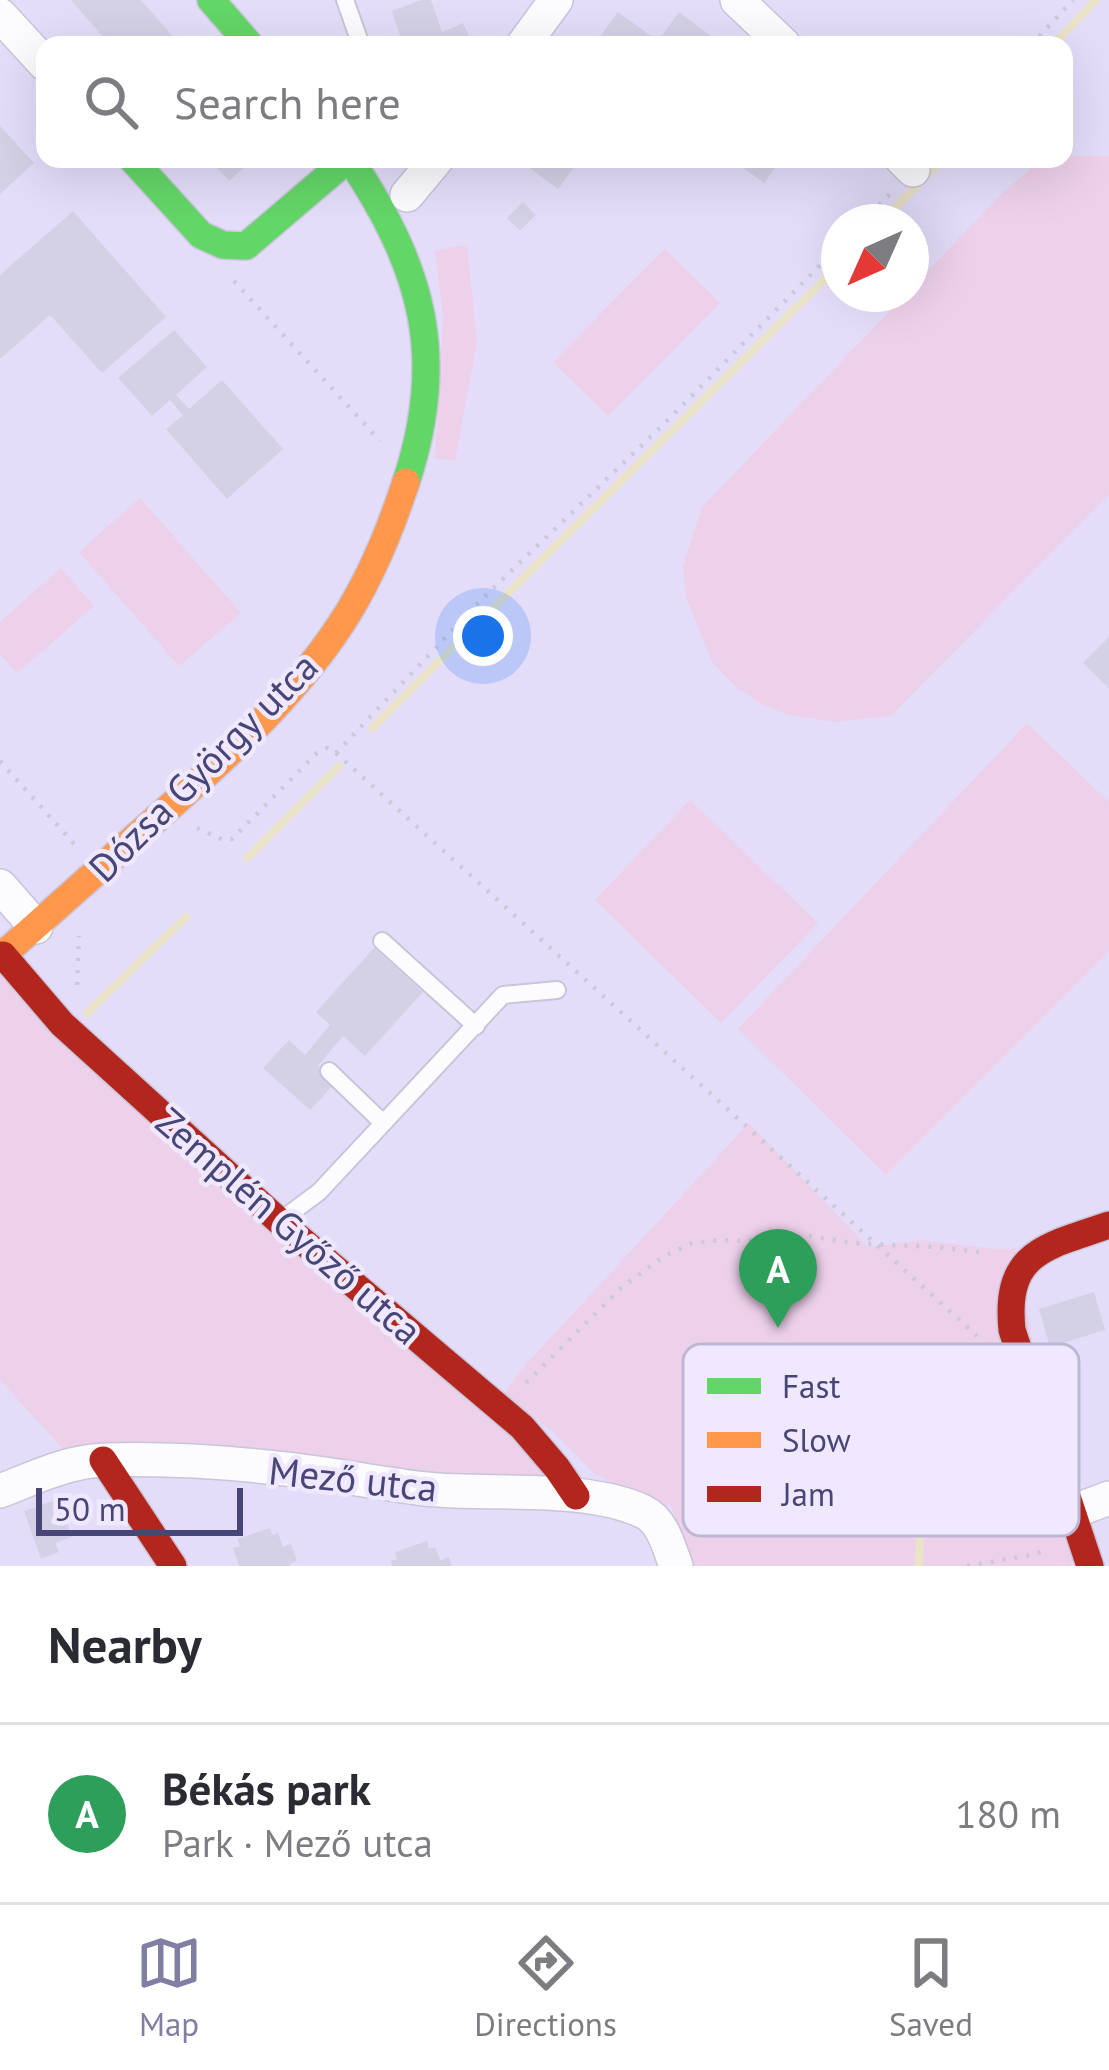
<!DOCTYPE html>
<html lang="en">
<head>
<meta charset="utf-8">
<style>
  body { margin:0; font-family:"PT Sans",sans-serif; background:#f7f7f7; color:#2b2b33 }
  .compass { position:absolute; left:821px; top:204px; width:108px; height:108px; border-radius:50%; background:#fff; box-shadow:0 12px 48px #0002; rotate:225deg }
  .scale { position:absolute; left:36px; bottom:30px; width:207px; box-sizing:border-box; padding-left:12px; border:6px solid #484577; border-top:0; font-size:33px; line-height:42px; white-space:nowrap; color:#484577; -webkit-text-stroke:9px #efe8ff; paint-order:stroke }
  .you { position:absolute; left:483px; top:636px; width:42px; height:42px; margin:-30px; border:9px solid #fff; border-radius:50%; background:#1a73e8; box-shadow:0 0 0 18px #1a73e833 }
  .badge { display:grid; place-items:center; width:78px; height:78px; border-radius:50%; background:#817ea4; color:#fff; font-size:39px; font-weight:700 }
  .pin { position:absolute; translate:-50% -99px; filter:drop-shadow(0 3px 6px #0008) }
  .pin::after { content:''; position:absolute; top:63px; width:42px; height:36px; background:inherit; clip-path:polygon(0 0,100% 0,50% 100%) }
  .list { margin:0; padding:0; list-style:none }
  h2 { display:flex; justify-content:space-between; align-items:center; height:156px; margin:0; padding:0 48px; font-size:51px }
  h2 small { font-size:39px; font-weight:400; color:#7c7c81 }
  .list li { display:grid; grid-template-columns:78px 1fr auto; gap:36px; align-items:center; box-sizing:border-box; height:180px; padding:0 48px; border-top:3px solid #e1e1e2 }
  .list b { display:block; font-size:45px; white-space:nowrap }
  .list p { margin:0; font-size:39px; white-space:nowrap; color:#7c7c81 }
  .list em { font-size:39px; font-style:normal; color:#7c7c81 }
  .icon { flex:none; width:66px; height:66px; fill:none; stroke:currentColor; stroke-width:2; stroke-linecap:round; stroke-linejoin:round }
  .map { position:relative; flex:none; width:1109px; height:1566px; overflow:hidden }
  .search { position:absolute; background:#fff; box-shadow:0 12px 48px #0002; left:36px; right:36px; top:36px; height:132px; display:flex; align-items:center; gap:30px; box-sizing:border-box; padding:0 42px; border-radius:24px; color:#7c7c81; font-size:45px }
  .sheet { height:336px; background:#fff }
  nav { display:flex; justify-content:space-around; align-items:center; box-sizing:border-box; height:168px; border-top:3px solid #e1e1e2; background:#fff; font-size:33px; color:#7c7c81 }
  nav a { display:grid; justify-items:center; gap:6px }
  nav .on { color:#817ea4 }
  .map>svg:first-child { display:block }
  .residential { fill:#e4ddfa; fill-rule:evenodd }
  .green { fill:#edd0ea }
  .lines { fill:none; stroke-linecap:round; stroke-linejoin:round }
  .stream { stroke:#ebe3c7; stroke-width:8 }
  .building { fill:#d4d1e6 }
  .lane-casing { stroke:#c8c5d8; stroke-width:20 }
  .street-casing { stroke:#c8c5d8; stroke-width:36 }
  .fast-casing { stroke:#c9c5da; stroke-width:30 }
  .slow-casing { stroke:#c9c5da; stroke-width:30 }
  .jam-casing { stroke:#c9c5da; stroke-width:30 }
  .path { stroke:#cac9d9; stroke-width:4.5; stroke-dasharray:3 9; stroke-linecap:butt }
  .lane { stroke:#fcfbfe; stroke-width:16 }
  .street { stroke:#fcfbfe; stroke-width:33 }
  .fast { stroke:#63d668; stroke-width:27 }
  .slow { stroke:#ff974d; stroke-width:27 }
  .jam { stroke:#b3261e; stroke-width:27 }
  .labels { text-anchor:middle; stroke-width:9; stroke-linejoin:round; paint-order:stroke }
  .street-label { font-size:39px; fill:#484577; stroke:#efe8ff }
  .key { fill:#efe8ff; stroke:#bdb7d6; stroke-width:3 }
  .key-label { font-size:33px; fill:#484577 }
</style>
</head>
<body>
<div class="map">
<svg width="1109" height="1566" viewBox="0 0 1109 1566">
  <rect width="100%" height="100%" fill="#ece7f7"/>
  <path class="residential" d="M 0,0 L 1109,0 L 1109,1566 L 0,1566 ZM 45,45 L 1064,45 L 1064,159 L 45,159 ZM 839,222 L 911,222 L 911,294 L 839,294 Z"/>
  <g class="green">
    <path d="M 1064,156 L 1109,156 L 1109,494 L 891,716 L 835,722 L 788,715 L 761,704 L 735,686 L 713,663 L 686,598 L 683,566 L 702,507 L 906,294 L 911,294 L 911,289 L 1001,194 L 1033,167 L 1055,159 L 1064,159 Z"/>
    <path d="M 467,245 L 477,342 L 455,461 L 435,458 L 443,318 L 435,250 Z"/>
    <path d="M 665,249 L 720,303 L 608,416 L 553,362 Z"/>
    <path d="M 140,498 L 241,613 L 179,666 L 79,552 Z"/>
    <path d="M 61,568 L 94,606 L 17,673 L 0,654 L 0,622 Z"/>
    <path d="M 1027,723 L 1109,802 L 1109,951 L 886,1175 L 738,1029 Z"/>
    <path d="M 690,800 L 818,923 L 721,1023 L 595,900 Z"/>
    <path d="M 0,959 L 575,1495 L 75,1462 L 0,1380 Z"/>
    <path d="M 749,1123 L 868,1247 L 920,1240 L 996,1249 L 1016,1248 L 1072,1566 L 692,1566 L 671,1506 L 624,1489 L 595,1474 L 552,1431 L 503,1395 L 519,1372 Z"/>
  </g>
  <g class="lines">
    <g class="stream">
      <path d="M 1053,45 L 1096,0"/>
      <path d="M 881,222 L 943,159"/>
      <path d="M 372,728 L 839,265"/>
      <path d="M 247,858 L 339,766"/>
      <path d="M 87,1013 L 186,917"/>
      <path d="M 919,1566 L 920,1527"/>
    </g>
  </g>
  <g class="building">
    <path d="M 71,0 L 141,0 L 180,45 L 110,45 Z"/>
    <path d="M 421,0 L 431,0 L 442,32 L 463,23 L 469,35 L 445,45 L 403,45 L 392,11 Z"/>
    <path d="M 618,12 L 658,41 L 679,12 L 723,45 L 594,45 Z"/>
    <path d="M 0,126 L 34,163 L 0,194 Z"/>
    <path d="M 209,159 L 254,159 L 229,181 Z"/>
    <path d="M 518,159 L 580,159 L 558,189 Z"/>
    <path d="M 731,159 L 782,159 L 764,183 Z"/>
    <path d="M 523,202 L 536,215 L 520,231 L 507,218 Z"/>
    <path d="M 73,211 L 166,317 L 102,373 L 50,315 L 0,359 L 0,275 Z"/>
    <path d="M 174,330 L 207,367 L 176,395 L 189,409 L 222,380 L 283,449 L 227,499 L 166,429 L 183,415 L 170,400 L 152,416 L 118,378 Z"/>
    <path d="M 1109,637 L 1109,688 L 1083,663 Z"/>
    <path d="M 374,948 L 423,992 L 365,1056 L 343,1036 L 318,1066 L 335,1083 L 310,1110 L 263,1068 L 289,1040 L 305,1055 L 330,1025 L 316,1012 Z"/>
    <path d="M 1094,1292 L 1105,1330 L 1050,1347 L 1039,1309 Z"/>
    <path d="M 59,1499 L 72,1537 L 55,1543 L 59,1552 L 41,1559 L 24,1511 Z"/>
    <path d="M 270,1528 L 272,1535 L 278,1533 L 283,1547 L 291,1544 L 297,1561 L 289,1564 L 290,1566 L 239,1566 L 233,1548 L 240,1546 L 237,1539 Z"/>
    <path d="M 427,1541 L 429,1549 L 435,1547 L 440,1560 L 449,1557 L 452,1566 L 392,1566 L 391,1561 L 397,1559 L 395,1552 Z"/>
  </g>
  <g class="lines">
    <g class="lane-casing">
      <g id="lane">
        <path d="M 345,0 L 361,45"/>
        <path d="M 382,941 L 476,1026"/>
        <path d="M 329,1071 L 383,1123"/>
        <path d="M 280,1221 L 319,1192 L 503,995 L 557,990"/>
      </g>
    </g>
    <g class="street-casing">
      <g id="street">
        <path d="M 737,0 L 784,45"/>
        <path d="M 0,15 L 45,64"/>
        <path d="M 523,45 L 556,0"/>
        <path d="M 902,159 L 913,170"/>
        <path d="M 407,195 L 437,159"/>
        <path d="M 0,886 L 36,927"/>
        <path d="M 0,1491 C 34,1478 68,1461 105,1460 C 177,1458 254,1464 325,1474 C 359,1479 392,1485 426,1489 C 490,1496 586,1484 644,1512 C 663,1521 669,1548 676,1566"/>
        <path d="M 1072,1512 L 1109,1498"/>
      </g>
    </g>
    <g class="fast-casing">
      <g id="fast">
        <path d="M 211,0 L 250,45"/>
        <path d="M 132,159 L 201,235 L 223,245 L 246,246 L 348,159"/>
        <path d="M 350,159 C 422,267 448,356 406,482"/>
      </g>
    </g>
    <g class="slow-casing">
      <path id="slow" d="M 0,957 C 44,919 87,880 131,841 C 206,775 286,708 341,624 C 370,580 390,531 406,482"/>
    </g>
    <g class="jam-casing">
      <g id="jam">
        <path d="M 3,955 L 62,1024 L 279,1221 L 522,1427 L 557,1468 L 576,1496"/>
        <path d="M 103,1460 L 173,1566"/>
        <path d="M 1090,1566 L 1012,1330 C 1004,1251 1046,1247 1109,1225"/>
      </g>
    </g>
    <g class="path">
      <path d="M 1031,45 L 1073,0"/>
      <path d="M 862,222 L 892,192"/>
      <path d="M 234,281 L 380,441"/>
      <path d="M 336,753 L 977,1336"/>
      <path d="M 0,761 L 76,846"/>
      <path d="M 197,828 L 223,840 L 232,839 L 317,753 L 327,748 L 336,753 L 480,601 L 669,419 L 839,246"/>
      <path d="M 77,985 L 79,936"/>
      <path d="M 526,1383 L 622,1287 L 663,1257 L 690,1244 L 720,1240 L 746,1241 L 811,1236 L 852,1243 L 936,1247 L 987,1253"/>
      <path d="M 967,1566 L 1031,1555 L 1049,1549"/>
    </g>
    <use href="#lane" class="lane"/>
    <use href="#street" class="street"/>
    <use href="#fast" class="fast"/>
    <use href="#slow" class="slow"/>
    <use href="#jam" class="jam"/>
  </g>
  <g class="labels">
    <g class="street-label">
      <text transform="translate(203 767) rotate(-45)" y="14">Dózsa György utca</text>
      <text transform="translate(289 1226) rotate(41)" y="14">Zemplén Győző utca</text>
      <text transform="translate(353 1479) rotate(6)" y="14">Mező utca</text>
    </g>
  </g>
  <rect x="683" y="1344" width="396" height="192" rx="18" class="key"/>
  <rect x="707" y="1378" width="54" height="16" fill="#63d668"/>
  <rect x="707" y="1432" width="54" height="16" fill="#ff974d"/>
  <rect x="707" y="1486" width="54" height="16" fill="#b3261e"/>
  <g class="key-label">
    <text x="782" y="1398">Fast</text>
    <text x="782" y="1452">Slow</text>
    <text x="782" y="1506">Jam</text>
  </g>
</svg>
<svg class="compass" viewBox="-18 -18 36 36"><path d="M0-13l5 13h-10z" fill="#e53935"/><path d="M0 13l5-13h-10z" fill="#7c7c81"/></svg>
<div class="scale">50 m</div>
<div class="you"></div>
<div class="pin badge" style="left:778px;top:1328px;background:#2e9e5b">A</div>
<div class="search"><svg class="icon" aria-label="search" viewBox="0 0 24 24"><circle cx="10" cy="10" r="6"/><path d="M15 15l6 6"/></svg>Search here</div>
</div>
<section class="sheet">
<h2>Nearby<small></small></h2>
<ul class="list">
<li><span class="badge" style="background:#2e9e5b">A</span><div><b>Békás park</b><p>Park · Mező utca</p></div><em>180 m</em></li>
</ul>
</section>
<nav>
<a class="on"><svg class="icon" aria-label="map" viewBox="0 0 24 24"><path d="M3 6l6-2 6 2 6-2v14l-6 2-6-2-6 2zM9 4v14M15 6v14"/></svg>Map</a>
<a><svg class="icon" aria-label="directions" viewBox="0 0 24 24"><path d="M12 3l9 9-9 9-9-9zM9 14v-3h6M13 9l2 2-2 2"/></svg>Directions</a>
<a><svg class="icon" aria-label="saved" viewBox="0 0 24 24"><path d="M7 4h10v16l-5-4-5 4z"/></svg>Saved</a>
</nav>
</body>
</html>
